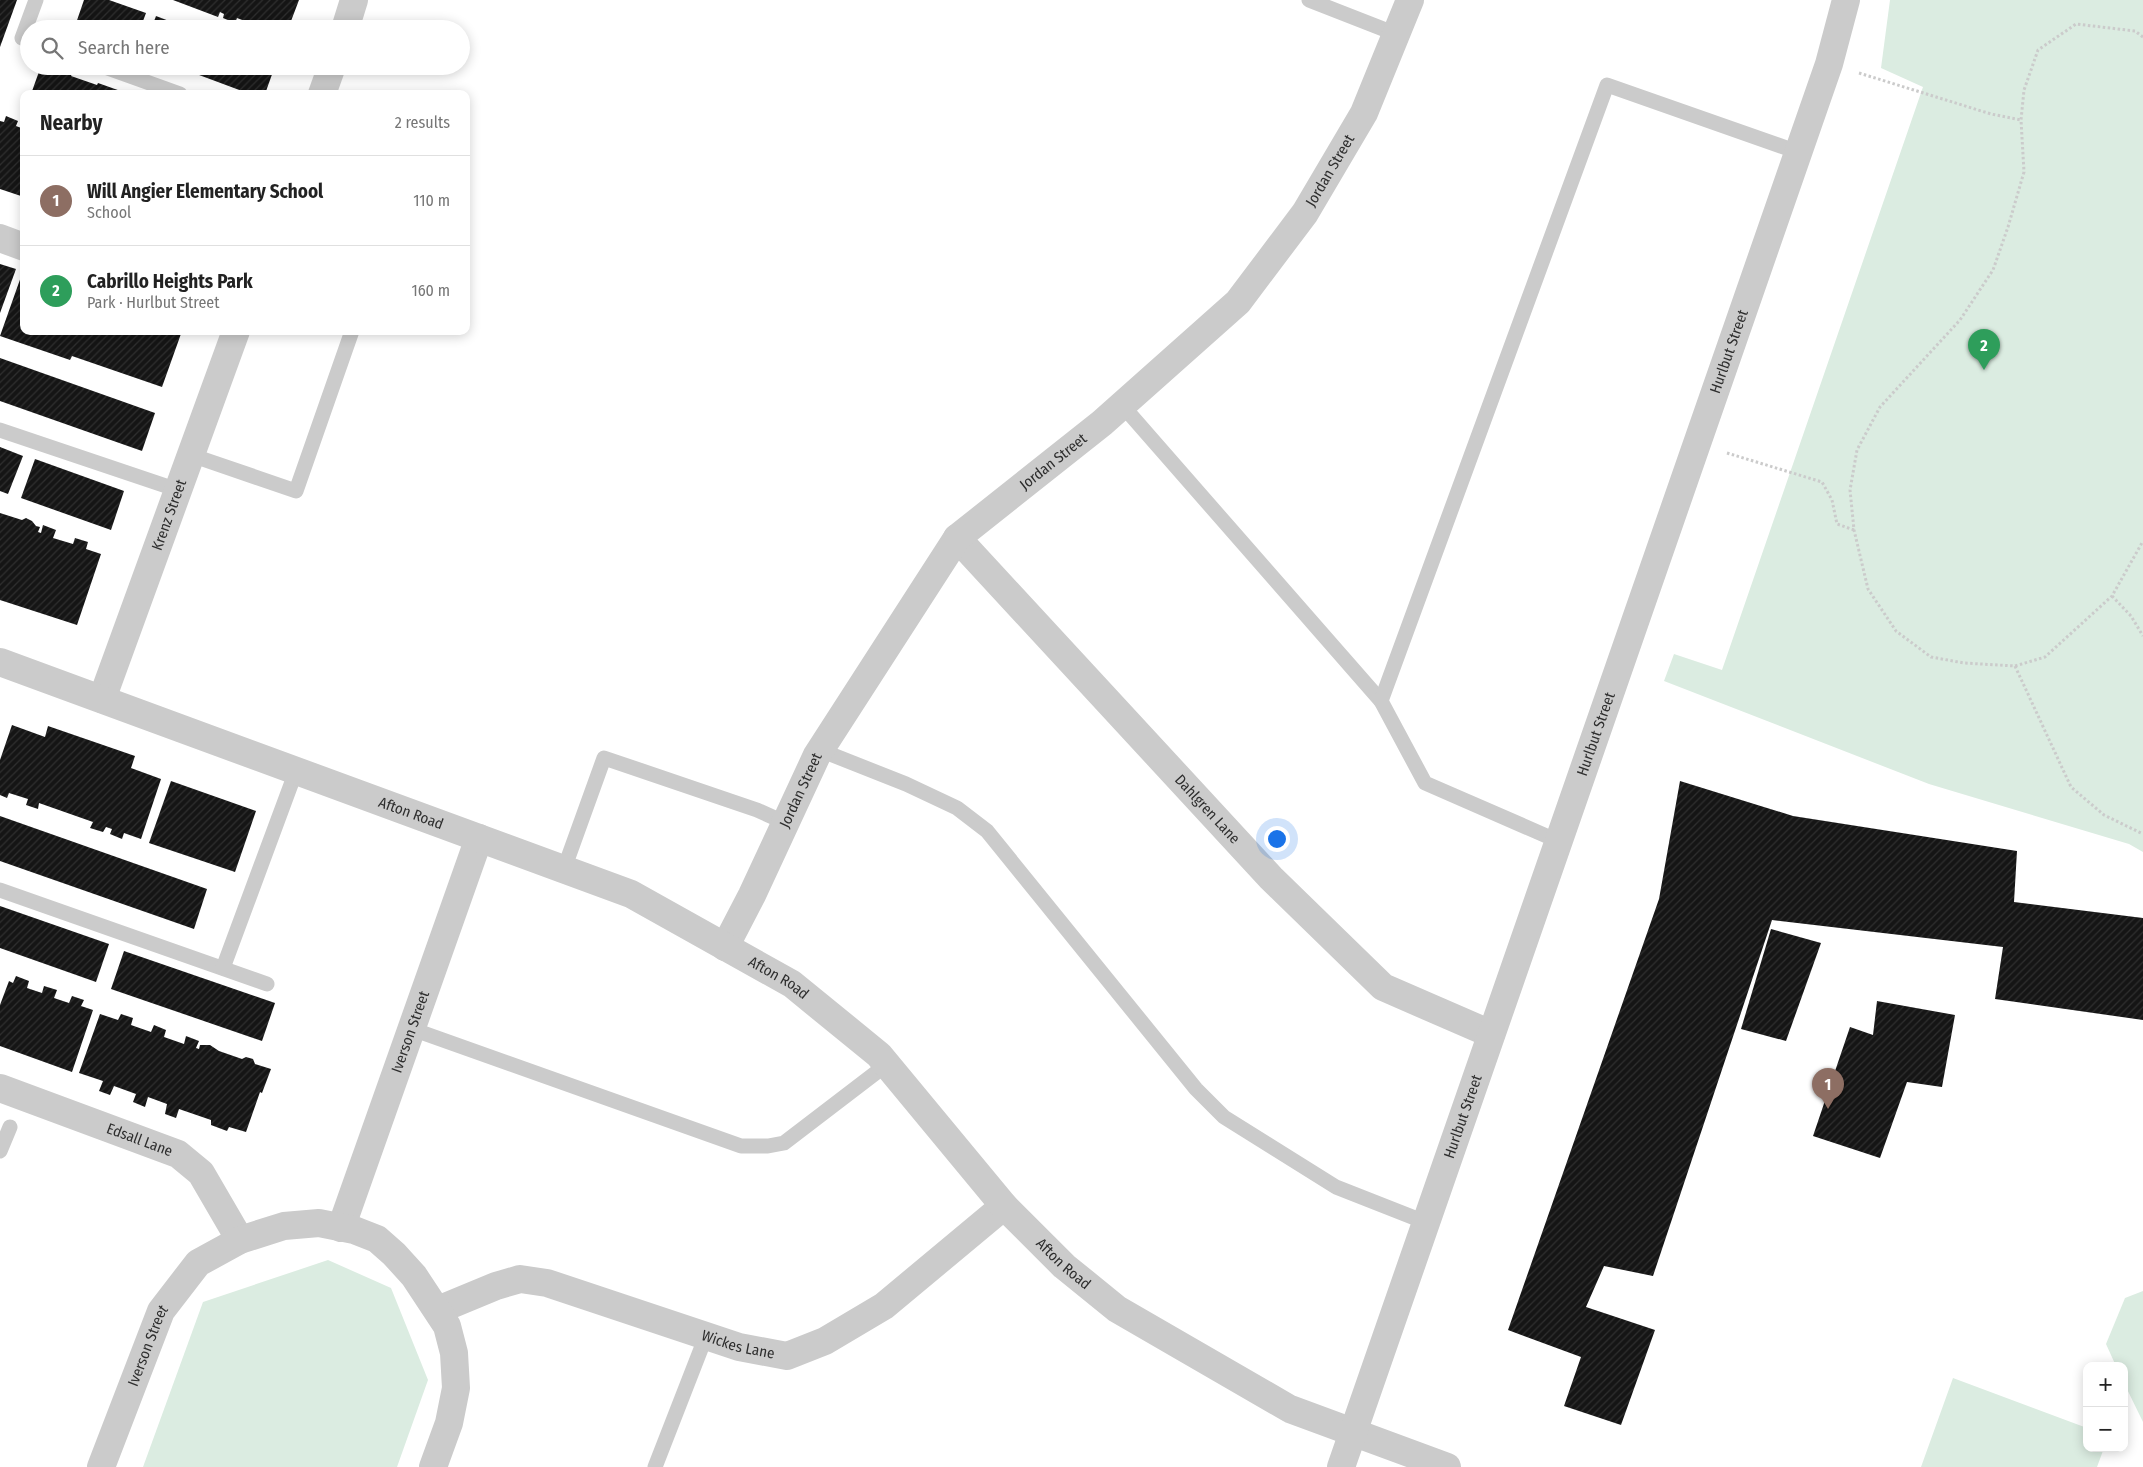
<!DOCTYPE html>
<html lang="en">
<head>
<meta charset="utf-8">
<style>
  body { margin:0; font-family:"Fira Sans Condensed",sans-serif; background:#f6f6f6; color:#222 }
  .controls { position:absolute; right:15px; bottom:15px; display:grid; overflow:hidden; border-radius:10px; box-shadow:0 2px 12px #0003 }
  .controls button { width:45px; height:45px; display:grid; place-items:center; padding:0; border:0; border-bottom:1px solid #e0e0e0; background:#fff; color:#222; font:25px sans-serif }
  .you { position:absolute; left:1276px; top:838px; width:18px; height:18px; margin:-12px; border:4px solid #fff; border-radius:50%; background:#1a73e8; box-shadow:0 0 0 8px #1a73e833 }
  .badge { display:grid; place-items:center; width:32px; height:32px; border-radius:50%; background:#111827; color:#fff; font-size:16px; font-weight:700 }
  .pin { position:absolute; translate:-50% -41px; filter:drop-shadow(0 1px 2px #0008) }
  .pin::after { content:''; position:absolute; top:26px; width:18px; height:15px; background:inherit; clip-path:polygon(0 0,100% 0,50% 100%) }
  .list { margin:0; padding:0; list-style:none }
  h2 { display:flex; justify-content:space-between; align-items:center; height:65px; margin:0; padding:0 20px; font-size:21px }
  h2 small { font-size:16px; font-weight:400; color:#767676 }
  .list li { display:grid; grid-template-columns:32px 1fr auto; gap:15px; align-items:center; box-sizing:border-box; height:90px; padding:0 20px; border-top:1px solid #e0e0e0 }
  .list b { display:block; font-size:19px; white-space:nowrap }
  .list p { margin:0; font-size:16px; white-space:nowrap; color:#767676 }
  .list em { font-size:16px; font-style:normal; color:#767676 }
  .icon { flex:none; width:28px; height:28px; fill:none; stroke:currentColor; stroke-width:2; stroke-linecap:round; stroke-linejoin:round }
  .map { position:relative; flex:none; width:2143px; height:1467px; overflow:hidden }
  .search { position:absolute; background:#fff; box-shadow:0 2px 12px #0003; left:20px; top:20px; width:450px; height:55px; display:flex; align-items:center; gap:12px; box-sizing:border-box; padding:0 18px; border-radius:28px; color:#767676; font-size:19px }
  .panel { position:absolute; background:#fff; box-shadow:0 2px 12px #0003; left:20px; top:90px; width:450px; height:245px; border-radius:10px }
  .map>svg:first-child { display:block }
  .green { fill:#dbece1 }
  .building { fill:url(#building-hatch) }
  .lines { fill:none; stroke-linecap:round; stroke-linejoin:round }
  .path { stroke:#cbcbcb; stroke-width:3; stroke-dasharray:2.5 2.5; stroke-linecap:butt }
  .service { stroke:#cbcbcb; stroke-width:15 }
  .minor { stroke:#cbcbcb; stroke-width:28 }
  .tertiary { stroke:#cbcbcb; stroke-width:28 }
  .labels { text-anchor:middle; stroke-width:5; stroke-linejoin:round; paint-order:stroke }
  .street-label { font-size:15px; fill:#2e2e2e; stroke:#fff }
</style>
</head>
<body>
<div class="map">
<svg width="2143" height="1467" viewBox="0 0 2143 1467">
  <defs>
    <pattern id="building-hatch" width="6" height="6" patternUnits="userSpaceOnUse" patternTransform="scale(1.25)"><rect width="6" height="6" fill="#151515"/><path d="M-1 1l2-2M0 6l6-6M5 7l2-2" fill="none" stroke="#2f2f2f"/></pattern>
  </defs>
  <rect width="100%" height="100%" fill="#fff"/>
  <g class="green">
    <path d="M 1890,0 L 2143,0 L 2143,852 L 2129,844 L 1929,784 L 1664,681 L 1674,654 L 1722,670 L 1923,87 L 1881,68 Z"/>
    <path d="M 328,1260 L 391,1288 L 428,1380 L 397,1467 L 143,1467 L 203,1302 Z"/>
    <path d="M 2143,1291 L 2143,1422 L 2124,1383 L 2124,1366 L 2116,1366 L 2106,1344 L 2125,1298 Z"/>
    <path d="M 1953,1378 L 2087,1428 L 2087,1448 L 2104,1448 L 2097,1467 L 1921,1467 Z"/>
  </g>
  <g class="building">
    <path d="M 0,0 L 17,0 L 0,47 Z"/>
    <path d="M 84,0 L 109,0 L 146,13 L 140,29 L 74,29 Z"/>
    <path d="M 173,0 L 299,0 L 288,29 L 266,29 L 237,18 L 235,23 L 223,18 L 224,14 L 220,12 L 218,17 Z"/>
    <path d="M 156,16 L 190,29 L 151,29 Z"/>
    <path d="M 41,66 L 51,66 L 72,74 L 71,76 L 97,85 L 98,83 L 129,94 L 31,94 Z"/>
    <path d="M 175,66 L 275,66 L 265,94 L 250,94 Z"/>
    <path d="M 6,116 L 18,121 L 16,126 L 24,129 L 24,197 L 0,189 L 0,121 L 4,122 Z"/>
    <path d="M 0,264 L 16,269 L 0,313 Z"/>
    <path d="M 23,271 L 24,331 L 182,331 L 162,387 L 72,356 L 70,360 L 0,336 Z"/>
    <path d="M 0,358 L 155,413 L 142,451 L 0,401 Z"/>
    <path d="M 0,447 L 23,456 L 8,494 L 0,491 Z"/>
    <path d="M 35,459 L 124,491 L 111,530 L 21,498 Z"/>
    <path d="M 0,513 L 22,520 L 26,518 L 32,521 L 36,526 L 40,527 L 38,532 L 41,533 L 43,525 L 56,530 L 53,538 L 73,544 L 75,538 L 88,542 L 86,549 L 101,554 L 77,625 L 0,600 Z"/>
    <path d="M 12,725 L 45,737 L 48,726 L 135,756 L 131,768 L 161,779 L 141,839 L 124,833 L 122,839 L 110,834 L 112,829 L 106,827 L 103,832 L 90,828 L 93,822 L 39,803 L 38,809 L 26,805 L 28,799 L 9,793 L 7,798 L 0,795 L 0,760 Z"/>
    <path d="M 171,781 L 256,811 L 235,872 L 149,843 Z"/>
    <path d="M 1680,781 L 1793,816 L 2017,851 L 2014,902 L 2143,918 L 2143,1020 L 1995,999 L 2003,947 L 1772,920 L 1653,1276 L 1604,1266 L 1586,1307 L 1655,1330 L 1621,1425 L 1564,1406 L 1581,1357 L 1508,1330 L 1659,899 Z"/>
    <path d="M 0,816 L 207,889 L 194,929 L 0,861 Z"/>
    <path d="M 0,906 L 109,944 L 96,982 L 0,948 Z"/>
    <path d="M 1771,929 L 1821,943 L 1786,1041 L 1741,1029 Z"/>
    <path d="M 124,951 L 275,1003 L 262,1041 L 111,989 Z"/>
    <path d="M 16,976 L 29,981 L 27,988 L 42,993 L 44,986 L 57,990 L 54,998 L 69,1003 L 72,996 L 84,1000 L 81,1006 L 93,1010 L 72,1072 L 0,1046 L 0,1005 L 9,981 L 13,983 Z"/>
    <path d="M 1877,1001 L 1955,1015 L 1942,1087 L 1907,1082 L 1880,1158 L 1813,1136 L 1850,1027 L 1873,1035 Z"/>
    <path d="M 100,1014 L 118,1020 L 121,1014 L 133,1018 L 131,1025 L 151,1032 L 154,1025 L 166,1030 L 164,1037 L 184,1044 L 186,1036 L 199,1041 L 196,1048 L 199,1049 L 200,1045 L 210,1045 L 219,1051 L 242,1059 L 246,1057 L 253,1059 L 255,1064 L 271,1069 L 262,1093 L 260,1092 L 246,1132 L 229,1127 L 227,1131 L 211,1125 L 211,1120 L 179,1109 L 176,1118 L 165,1114 L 167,1104 L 148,1097 L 145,1107 L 133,1102 L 136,1094 L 114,1086 L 110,1095 L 99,1091 L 103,1081 L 79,1073 Z"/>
  </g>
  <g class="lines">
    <g class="path">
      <path d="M 2143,37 L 2135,31 L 2076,24 L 2038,50 L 2024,90 L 2021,120 L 2024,172 L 2008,227 L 1993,270 L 1960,320 L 1880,407 L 1857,450 L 1850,490 L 1854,530 L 1868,589 L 1896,631 L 1931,657 L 1964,663 L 2015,666 L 2045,657 L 2112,596 L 2143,541"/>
      <path d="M 1859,73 L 1991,114 L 2021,120"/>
      <path d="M 1727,453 L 1822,482 L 1832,500 L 1837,524 L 1854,530"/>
      <path d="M 2112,596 L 2131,616 L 2143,636"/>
      <path d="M 2015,666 L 2071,787 L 2104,815 L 2143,834"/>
    </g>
    <g class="service">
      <path d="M 1309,0 L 1396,34"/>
      <path d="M 29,40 L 22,38 L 36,0"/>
      <path d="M 102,66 L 180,94"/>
      <path d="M 1122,405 L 1381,701"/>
      <path d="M 0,430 L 178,490"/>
      <path d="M 191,455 L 296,491 L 352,331"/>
      <path d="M 820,750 L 906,784 L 957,808 L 987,831 L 1196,1089 L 1224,1117 L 1336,1187 L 1425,1222"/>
      <path d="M 1558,841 L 1425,783 L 1381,701 L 1607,85 L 1798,152"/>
      <path d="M 564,869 L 604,758 L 757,810 L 786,823"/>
      <path d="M 0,890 L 267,984"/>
      <path d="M 223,968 L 296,771"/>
      <path d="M 412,1029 L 741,1146 L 768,1146 L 784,1143 L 886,1065"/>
      <path d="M 0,1151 L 10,1127"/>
      <path d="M 655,1467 L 706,1336"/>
    </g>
    <g class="minor">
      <path d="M 345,29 L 354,0"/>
      <path d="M 322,94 L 332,66"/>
      <path d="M 0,238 L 24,247"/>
      <path id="s1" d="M 957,538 L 1271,878 L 1383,987 L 1491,1034"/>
      <path id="s2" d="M 102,699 L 236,331"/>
      <path id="s3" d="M 725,947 L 752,895 L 817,755 L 957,538 L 1102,423 L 1238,302 L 1305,213 L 1364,113 L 1410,0"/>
      <path id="s4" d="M 0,1088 L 178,1154 L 201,1173 L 240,1240"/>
      <path id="s5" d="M 341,1228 L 479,838"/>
      <path id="s6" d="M 438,1310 L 496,1286 L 520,1279 L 547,1283 L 739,1347 L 787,1356 L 825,1341 L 884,1306 L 1004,1206"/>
      <path id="s7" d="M 101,1467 L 161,1311 L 198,1263 L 240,1240 L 284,1226 L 319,1223 L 354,1230 L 377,1239 L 394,1254 L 414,1276 L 447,1326 L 454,1353 L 456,1388 L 449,1423 L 433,1467"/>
    </g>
    <g class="tertiary">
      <path id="s8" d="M 0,662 L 631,894 L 792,984 L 879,1055 L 1004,1206 L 1064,1266 L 1117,1309 L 1290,1409 L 1447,1467"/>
      <path id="s9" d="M 1341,1467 L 1829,64 L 1846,0"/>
    </g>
  </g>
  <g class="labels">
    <g class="street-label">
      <text dy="5" stroke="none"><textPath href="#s3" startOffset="999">Jordan Street</textPath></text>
      <text dy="5" stroke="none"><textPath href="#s9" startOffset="1181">Hurlbut Street</textPath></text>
      <text dy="5" stroke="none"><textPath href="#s3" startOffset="594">Jordan Street</textPath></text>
      <text dy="5" stroke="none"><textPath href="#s2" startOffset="196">Krenz Street</textPath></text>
      <text dy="5" stroke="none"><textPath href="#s9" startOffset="776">Hurlbut Street</textPath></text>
      <text dy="5" stroke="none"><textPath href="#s3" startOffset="174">Jordan Street</textPath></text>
      <text dy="5" stroke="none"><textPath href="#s1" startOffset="369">Dahlgren Lane</textPath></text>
      <text dy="5" stroke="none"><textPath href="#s8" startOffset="438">Afton Road</textPath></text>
      <text dy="5" stroke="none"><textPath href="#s8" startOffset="842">Afton Road</textPath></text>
      <text dy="5" stroke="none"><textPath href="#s5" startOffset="208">Iverson Street</textPath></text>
      <text dy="5" stroke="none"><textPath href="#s9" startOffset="371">Hurlbut Street</textPath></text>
      <text dy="5" stroke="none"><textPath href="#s4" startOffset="149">Edsall Lane</textPath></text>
      <text dy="5" stroke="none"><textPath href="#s8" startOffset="1248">Afton Road</textPath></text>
      <text dy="5" stroke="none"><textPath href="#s6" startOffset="316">Wickes Lane</textPath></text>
      <text dy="5" stroke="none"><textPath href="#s7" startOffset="130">Iverson Street</textPath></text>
    </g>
  </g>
</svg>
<div class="controls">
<button>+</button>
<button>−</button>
</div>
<div class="you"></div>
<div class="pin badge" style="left:1828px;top:1109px;background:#8d6e63">1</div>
<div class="pin badge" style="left:1984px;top:370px;background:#2e9e5b">2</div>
<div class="search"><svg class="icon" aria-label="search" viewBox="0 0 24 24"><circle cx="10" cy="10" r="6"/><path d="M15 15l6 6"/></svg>Search here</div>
<section class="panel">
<h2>Nearby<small>2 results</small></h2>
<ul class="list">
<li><span class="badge" style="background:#8d6e63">1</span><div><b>Will Angier Elementary School</b><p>School</p></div><em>110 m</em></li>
<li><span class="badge" style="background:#2e9e5b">2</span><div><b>Cabrillo Heights Park</b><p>Park · Hurlbut Street</p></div><em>160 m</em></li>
</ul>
</section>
</div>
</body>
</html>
